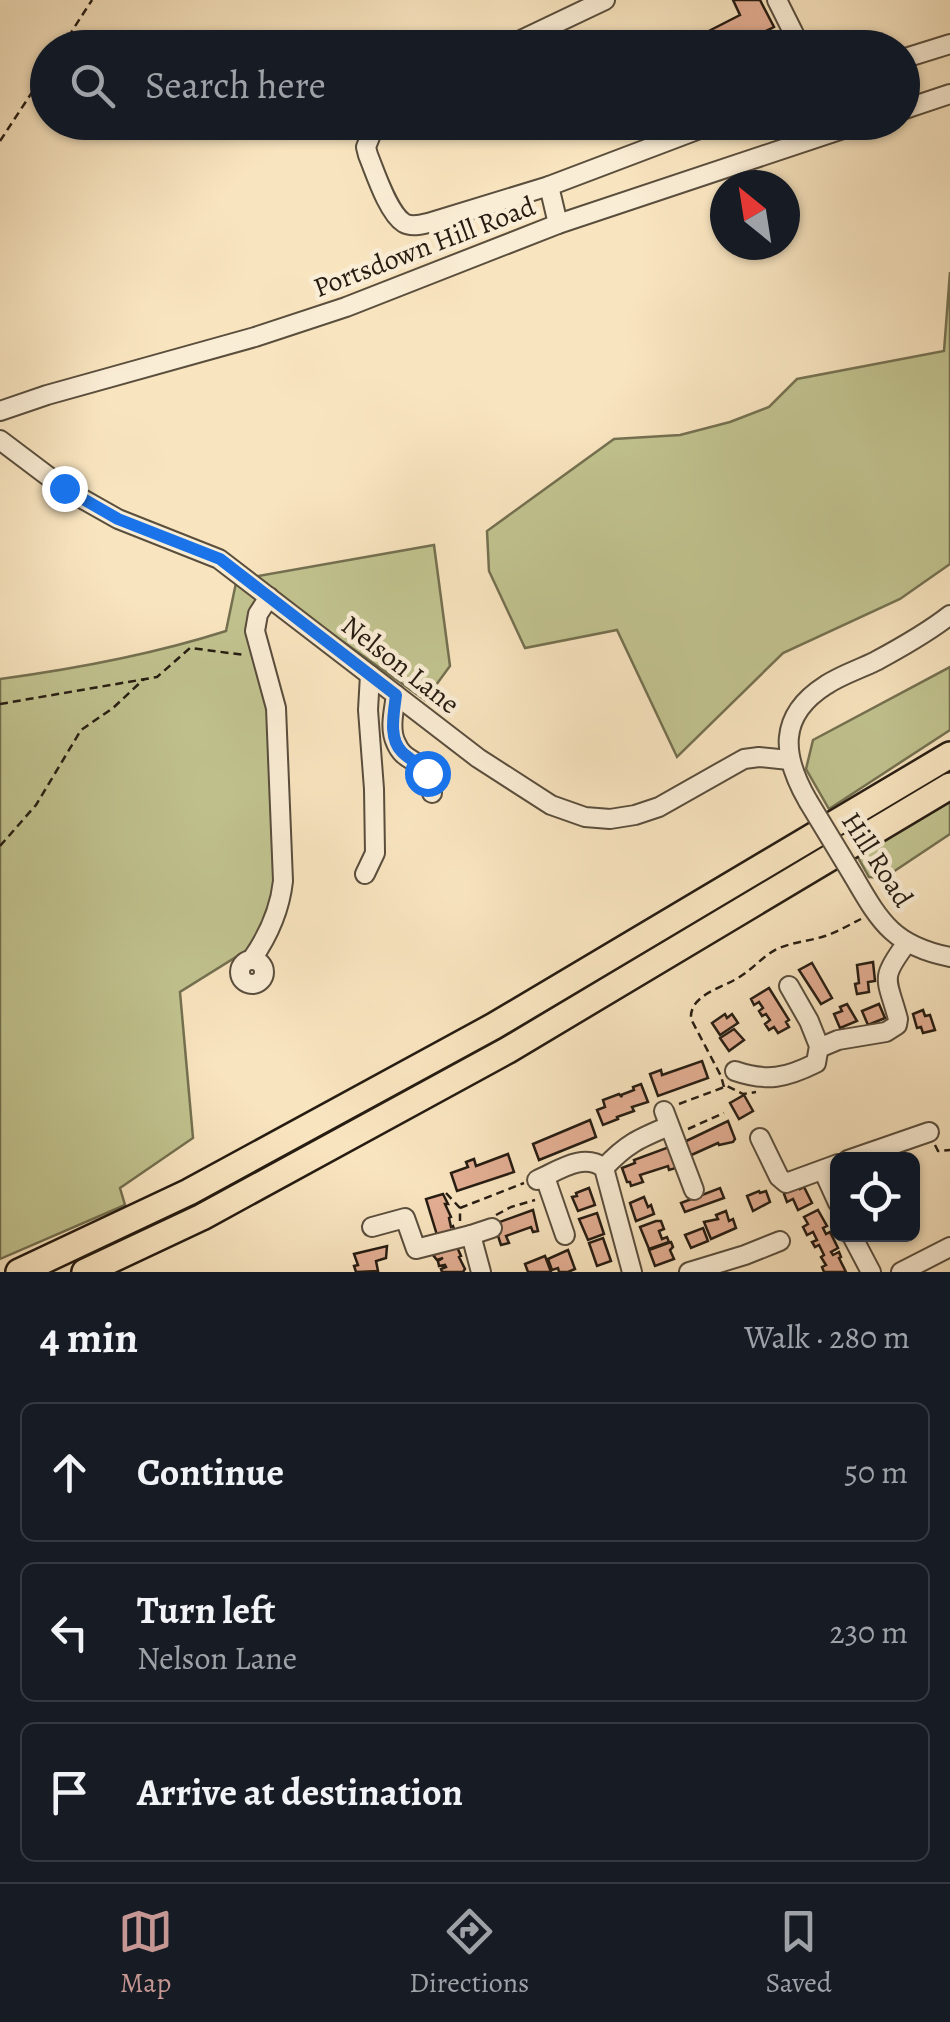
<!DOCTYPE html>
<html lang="en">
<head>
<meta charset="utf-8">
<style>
  body { margin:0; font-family:Alegreya,serif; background:#20242c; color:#f1f3f6 }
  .controls { position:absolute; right:30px; bottom:30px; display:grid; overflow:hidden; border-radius:15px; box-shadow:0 2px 8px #0004 }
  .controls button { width:90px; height:90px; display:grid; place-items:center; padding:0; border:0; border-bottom:2px solid #363941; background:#171b24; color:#f1f3f6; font:50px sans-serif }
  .compass { position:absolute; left:710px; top:170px; width:90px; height:90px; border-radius:50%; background:#171b24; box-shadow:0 2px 8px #0004; rotate:330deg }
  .stop { position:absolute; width:30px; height:30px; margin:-22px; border:8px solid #1a73e8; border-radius:50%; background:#fff }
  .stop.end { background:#1a73e8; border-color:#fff; box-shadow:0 2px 10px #0008 }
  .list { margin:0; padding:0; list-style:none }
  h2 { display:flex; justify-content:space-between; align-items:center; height:130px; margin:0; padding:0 40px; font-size:42px }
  h2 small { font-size:32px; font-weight:400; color:#9ea1a6 }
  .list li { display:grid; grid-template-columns:65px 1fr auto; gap:30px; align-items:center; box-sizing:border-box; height:140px; margin:0 20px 20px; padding:0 20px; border:2px solid #363941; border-radius:15px }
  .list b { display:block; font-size:38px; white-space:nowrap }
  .list p { margin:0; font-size:32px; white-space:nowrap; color:#9ea1a6 }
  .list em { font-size:32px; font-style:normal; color:#9ea1a6 }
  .icon { flex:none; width:55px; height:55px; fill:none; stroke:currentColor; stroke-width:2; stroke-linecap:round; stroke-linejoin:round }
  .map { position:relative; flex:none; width:950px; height:1272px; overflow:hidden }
  .search { position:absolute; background:#171b24; box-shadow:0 2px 8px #0004; left:30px; right:30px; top:30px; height:110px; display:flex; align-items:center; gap:25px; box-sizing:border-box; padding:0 35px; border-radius:55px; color:#9ea1a6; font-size:38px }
  .sheet { height:610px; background:#171b24 }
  nav { display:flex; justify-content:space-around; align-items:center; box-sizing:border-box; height:140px; border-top:2px solid #363941; background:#171b24; font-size:28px; color:#9ea1a6 }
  nav a { display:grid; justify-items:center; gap:5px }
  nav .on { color:#c59692 }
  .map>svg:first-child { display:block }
  .green { fill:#c1c38f; stroke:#747050; stroke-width:2.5 }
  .building { fill:#e3ae93; stroke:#261c12; stroke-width:2.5 }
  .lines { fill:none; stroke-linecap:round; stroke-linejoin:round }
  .minor-casing { stroke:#5a4e3d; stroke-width:22 }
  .highway-casing { stroke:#261c12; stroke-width:30 }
  .path { stroke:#261c12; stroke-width:2.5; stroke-dasharray:8 5; stroke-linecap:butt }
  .minor { stroke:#faedd5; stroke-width:18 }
  .highway { stroke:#f8e4bf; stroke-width:25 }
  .minor-bridge-casing { stroke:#5a4e3d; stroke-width:22; stroke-linecap:butt }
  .minor-bridge { stroke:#faedd5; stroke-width:18 }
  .route { stroke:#1a73e8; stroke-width:12 }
  .labels { text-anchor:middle; stroke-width:9; stroke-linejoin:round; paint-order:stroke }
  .street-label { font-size:28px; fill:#261c12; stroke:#faedd5 }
</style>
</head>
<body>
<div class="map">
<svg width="950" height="1272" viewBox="0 0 950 1272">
  <rect width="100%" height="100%" fill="#f8e4bf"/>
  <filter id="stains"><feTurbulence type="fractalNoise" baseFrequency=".002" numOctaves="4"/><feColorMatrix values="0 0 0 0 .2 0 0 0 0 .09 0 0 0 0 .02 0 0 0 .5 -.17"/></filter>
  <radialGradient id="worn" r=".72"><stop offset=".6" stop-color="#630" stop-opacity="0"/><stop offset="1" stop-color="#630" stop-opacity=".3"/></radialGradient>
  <g class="green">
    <path d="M 950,272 L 950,564 L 900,599 L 783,653 L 677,757 L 617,630 L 525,648 L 489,571 L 487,531 L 614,439 L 680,435 L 730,422 L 769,407 L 797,379 L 944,351 Z"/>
    <path d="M 434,545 L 450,666 L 425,700 L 252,577 Z"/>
    <path d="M 237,578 L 263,599 L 279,930 L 180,992 L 193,1138 L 120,1188 L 125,1205 L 0,1259 L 0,679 C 74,669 154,654 226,631 Z"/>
    <path d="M 950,667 L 950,730 L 829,809 L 806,769 L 813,740 Z"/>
    <path d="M 950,799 L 950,834 L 884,878 L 869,877 L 856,854 Z"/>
  </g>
  <g class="building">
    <path d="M 733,0 L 760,0 L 774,27 L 732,48 L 710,48 L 703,34 L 740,15 Z"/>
    <path d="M 873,962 L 875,981 L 868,982 L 869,992 L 857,994 L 855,984 L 859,983 L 857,965 Z"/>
    <path d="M 812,963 L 832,998 L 821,1004 L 799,970 Z"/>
    <path d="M 769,988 L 789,1020 L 786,1022 L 789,1027 L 778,1033 L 774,1027 L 769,1030 L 765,1024 L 770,1020 L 766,1014 L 762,1016 L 759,1011 L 763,1008 L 759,1002 L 754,1005 L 751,999 Z"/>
    <path d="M 847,1004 L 857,1021 L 840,1028 L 834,1014 L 842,1011 L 840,1007 Z"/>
    <path d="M 879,1004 L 885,1018 L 868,1025 L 862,1011 Z"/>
    <path d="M 923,1010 L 925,1016 L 930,1015 L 935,1030 L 923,1033 L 921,1027 L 917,1028 L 913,1014 Z"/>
    <path d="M 725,1014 L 727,1018 L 732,1014 L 738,1023 L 720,1035 L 712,1023 Z"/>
    <path d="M 734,1029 L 744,1040 L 729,1051 L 720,1038 Z"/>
    <path d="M 702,1061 L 708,1078 L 658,1096 L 650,1074 L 661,1070 L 662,1075 Z"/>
    <path d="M 641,1084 L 648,1102 L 632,1107 L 634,1111 L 617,1117 L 618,1119 L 603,1125 L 597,1110 L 605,1107 L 603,1100 L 619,1094 L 622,1097 L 621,1095 L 634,1090 L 633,1087 Z"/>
    <path d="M 744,1095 L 753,1111 L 739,1119 L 730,1103 Z"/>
    <path d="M 590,1120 L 596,1137 L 539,1160 L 533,1144 Z"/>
    <path d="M 728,1121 L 735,1139 L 733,1142 L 719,1145 L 718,1143 L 687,1157 L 682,1143 Z"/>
    <path d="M 669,1147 L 676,1168 L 669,1170 L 668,1166 L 640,1175 L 643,1182 L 631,1186 L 630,1182 L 627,1182 L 622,1168 L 635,1163 L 634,1160 Z"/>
    <path d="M 508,1154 L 514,1172 L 457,1191 L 451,1173 L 468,1167 L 466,1162 L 474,1159 L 476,1166 Z"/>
    <path d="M 798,1184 L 800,1189 L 804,1187 L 812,1203 L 798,1210 L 793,1199 L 787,1202 L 784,1194 Z"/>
    <path d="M 589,1188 L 595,1205 L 578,1211 L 572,1197 L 577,1196 L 576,1193 Z"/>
    <path d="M 720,1188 L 724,1198 L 685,1212 L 681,1203 Z"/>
    <path d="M 759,1191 L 760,1193 L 766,1191 L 770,1202 L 753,1211 L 747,1196 Z"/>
    <path d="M 443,1194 L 448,1204 L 445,1204 L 451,1217 L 449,1218 L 451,1227 L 453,1226 L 455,1232 L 433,1236 L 437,1235 L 426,1199 Z"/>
    <path d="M 644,1197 L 648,1207 L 651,1205 L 654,1214 L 636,1221 L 630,1203 Z"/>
    <path d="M 533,1210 L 538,1231 L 533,1232 L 531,1227 L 506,1236 L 509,1243 L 501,1245 L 494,1224 Z"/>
    <path d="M 818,1210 L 827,1226 L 823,1228 L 826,1234 L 830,1232 L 838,1248 L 831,1252 L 833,1255 L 839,1252 L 841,1257 L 839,1258 L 846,1272 L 824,1272 L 822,1267 L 826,1265 L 821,1257 L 824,1255 L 819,1245 L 815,1247 L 812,1242 L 817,1240 L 813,1232 L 807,1235 L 803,1227 L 808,1224 L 804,1217 Z"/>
    <path d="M 726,1211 L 729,1221 L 733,1219 L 736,1228 L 711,1239 L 704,1222 L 718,1219 L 716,1215 Z"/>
    <path d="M 597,1213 L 604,1234 L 588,1240 L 579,1219 Z"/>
    <path d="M 656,1221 L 661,1221 L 664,1229 L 659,1231 L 662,1239 L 667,1237 L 669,1242 L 649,1249 L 640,1227 Z"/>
    <path d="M 703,1228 L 708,1241 L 691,1248 L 685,1235 Z"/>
    <path d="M 603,1238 L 611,1261 L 597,1266 L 589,1243 Z"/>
    <path d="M 671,1242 L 673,1247 L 670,1250 L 674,1259 L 655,1266 L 649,1250 Z"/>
    <path d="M 387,1246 L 386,1258 L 376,1261 L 378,1271 L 356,1272 L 354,1266 L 358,1265 L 354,1254 Z"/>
    <path d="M 457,1247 L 461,1256 L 459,1257 L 465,1269 L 463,1272 L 442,1272 L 441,1269 L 446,1267 L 445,1265 L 439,1266 L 438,1261 L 443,1258 L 437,1260 L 433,1255 Z"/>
    <path d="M 568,1250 L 575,1269 L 568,1272 L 559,1272 L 558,1268 L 552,1270 L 548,1259 Z"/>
    <path d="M 545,1256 L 551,1272 L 528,1272 L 525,1264 Z"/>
  </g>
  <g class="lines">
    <g class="minor-casing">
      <g id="minor">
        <path d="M 777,0 L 801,48"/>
        <path d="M 504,48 L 605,0"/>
        <path d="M 902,59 L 950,44"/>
        <path d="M 902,110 L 950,94"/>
        <path d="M 376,122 L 366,147 L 368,155 C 375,172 388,213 404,223 C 411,227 420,225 428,223 L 549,186"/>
        <path d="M 558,224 L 549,186 L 718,122"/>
        <path d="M 0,411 L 47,395 L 255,337 L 346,307 L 558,224 L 864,122"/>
        <path d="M 0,440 L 65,489 L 118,519 L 219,559 L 478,758 L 551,805 L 585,817 L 610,819 L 635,815 L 659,807 L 744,759 L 759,757 L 789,760"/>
        <path d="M 396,695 C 394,710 389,729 396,743 C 406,767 426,754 432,793"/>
        <path d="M 808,801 C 782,756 777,716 826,685 C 841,675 860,669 876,661 C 902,647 927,633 950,615"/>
        <path d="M 365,874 L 375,853 L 374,789 L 368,710 L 370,675"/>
        <path d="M 854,877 C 881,924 895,946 950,957"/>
        <path d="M 252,959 C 268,936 280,909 283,881 L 276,708 L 255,631 L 258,614 L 269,597"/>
        <circle cx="252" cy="972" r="12"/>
        <path d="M 819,1048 L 838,1040 L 886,1032 L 897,1025 L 898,1019 C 887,978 879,980 906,944"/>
        <path d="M 735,1071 C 767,1082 786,1078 816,1063 L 819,1046 L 809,1021 L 789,986"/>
        <path d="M 664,1111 L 694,1190"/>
        <path d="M 760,1138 L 779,1177 L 786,1183 L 838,1164"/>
        <path d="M 848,1160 L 929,1132"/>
        <path d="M 823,1170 L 838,1203"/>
        <path d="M 545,1177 L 565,1235"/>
        <path d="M 537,1180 C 558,1171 583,1152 604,1168"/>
        <path d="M 372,1227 L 405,1218 L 416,1249 L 471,1235"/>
        <path d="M 851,1234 L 871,1272"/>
        <path d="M 481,1272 L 471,1235 L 492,1228"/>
        <path d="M 632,1272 L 604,1168 C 626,1144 640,1138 669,1126"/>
        <path d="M 689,1272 L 745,1255 L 780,1241"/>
        <path d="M 901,1272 L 950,1247"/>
      </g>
    </g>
    <g class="highway-casing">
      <g id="highway">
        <path d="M 19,1272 L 189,1192 L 494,1026 L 950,755"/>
        <path d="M 85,1272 L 202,1217 L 508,1050 L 950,786"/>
      </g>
    </g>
    <g class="path">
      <path d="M 61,48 L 92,0"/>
      <path d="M 0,141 L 48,68"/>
      <path d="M 0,704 L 157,677 L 190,648 L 245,655"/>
      <path d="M 0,846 L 36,805 L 81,730 L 113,708 L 144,679"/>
      <path d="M 724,1087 L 721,1076 L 691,1019 C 689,994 724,988 741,976 C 755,967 764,955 779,948 C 794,942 810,941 825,936 C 837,932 849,925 861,919"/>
      <path d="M 679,1104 L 727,1086 L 743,1094 L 756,1092"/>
      <path d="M 688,1129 L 724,1113"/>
      <path d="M 935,1145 L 938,1151 L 950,1150"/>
      <path d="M 446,1193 L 460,1208 L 460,1221"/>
      <path d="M 460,1208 L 524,1183"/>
      <path d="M 496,1215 L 511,1207 L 535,1200"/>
    </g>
    <use href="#minor" class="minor"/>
    <use href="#highway" class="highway"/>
    <g class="minor-bridge-casing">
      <path id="minor-bridge" d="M 808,801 L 854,877"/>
    </g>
    <use href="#minor-bridge" class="minor-bridge"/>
  </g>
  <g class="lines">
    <path class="route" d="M 64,488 L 118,519 L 220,559 L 396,695 C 394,713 388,738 402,752 C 410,760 420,764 427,773"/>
  </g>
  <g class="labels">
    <g class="street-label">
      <text transform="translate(424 246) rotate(-21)" y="10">Portsdown Hill Road</text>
      <text transform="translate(401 664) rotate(38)" y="10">Nelson Lane</text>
      <text transform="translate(878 859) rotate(57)" y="10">Hill Road</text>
    </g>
  </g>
  <rect width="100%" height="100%" filter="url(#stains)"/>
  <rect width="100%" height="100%" fill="url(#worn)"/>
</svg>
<div class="controls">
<button><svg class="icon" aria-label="locate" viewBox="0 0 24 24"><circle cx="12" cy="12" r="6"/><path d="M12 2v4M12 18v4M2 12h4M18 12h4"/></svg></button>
</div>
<svg class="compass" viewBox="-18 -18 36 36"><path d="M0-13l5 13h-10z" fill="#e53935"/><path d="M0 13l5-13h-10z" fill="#9ea1a6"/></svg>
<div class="stop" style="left:427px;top:773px"></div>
<div class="stop end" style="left:64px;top:488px"></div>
<div class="search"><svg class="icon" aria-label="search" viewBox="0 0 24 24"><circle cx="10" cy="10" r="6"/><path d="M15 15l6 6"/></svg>Search here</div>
</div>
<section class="sheet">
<h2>4 min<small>Walk · 280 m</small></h2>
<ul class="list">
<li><svg class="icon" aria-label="ahead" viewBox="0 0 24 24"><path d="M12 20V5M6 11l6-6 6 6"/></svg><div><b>Continue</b></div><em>50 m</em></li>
<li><svg class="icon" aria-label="left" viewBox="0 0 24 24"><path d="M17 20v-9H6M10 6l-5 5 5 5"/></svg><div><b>Turn left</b><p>Nelson Lane</p></div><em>230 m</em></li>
<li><svg class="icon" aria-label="arrive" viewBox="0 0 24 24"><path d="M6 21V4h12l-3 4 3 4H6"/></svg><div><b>Arrive at destination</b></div></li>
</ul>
</section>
<nav>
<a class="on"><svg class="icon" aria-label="map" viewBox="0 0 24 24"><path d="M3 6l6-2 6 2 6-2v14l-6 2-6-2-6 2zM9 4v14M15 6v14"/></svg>Map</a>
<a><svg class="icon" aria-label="directions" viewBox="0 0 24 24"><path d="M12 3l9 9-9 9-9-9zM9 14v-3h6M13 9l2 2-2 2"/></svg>Directions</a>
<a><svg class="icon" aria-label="saved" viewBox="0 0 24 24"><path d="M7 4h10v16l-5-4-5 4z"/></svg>Saved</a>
</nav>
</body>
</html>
